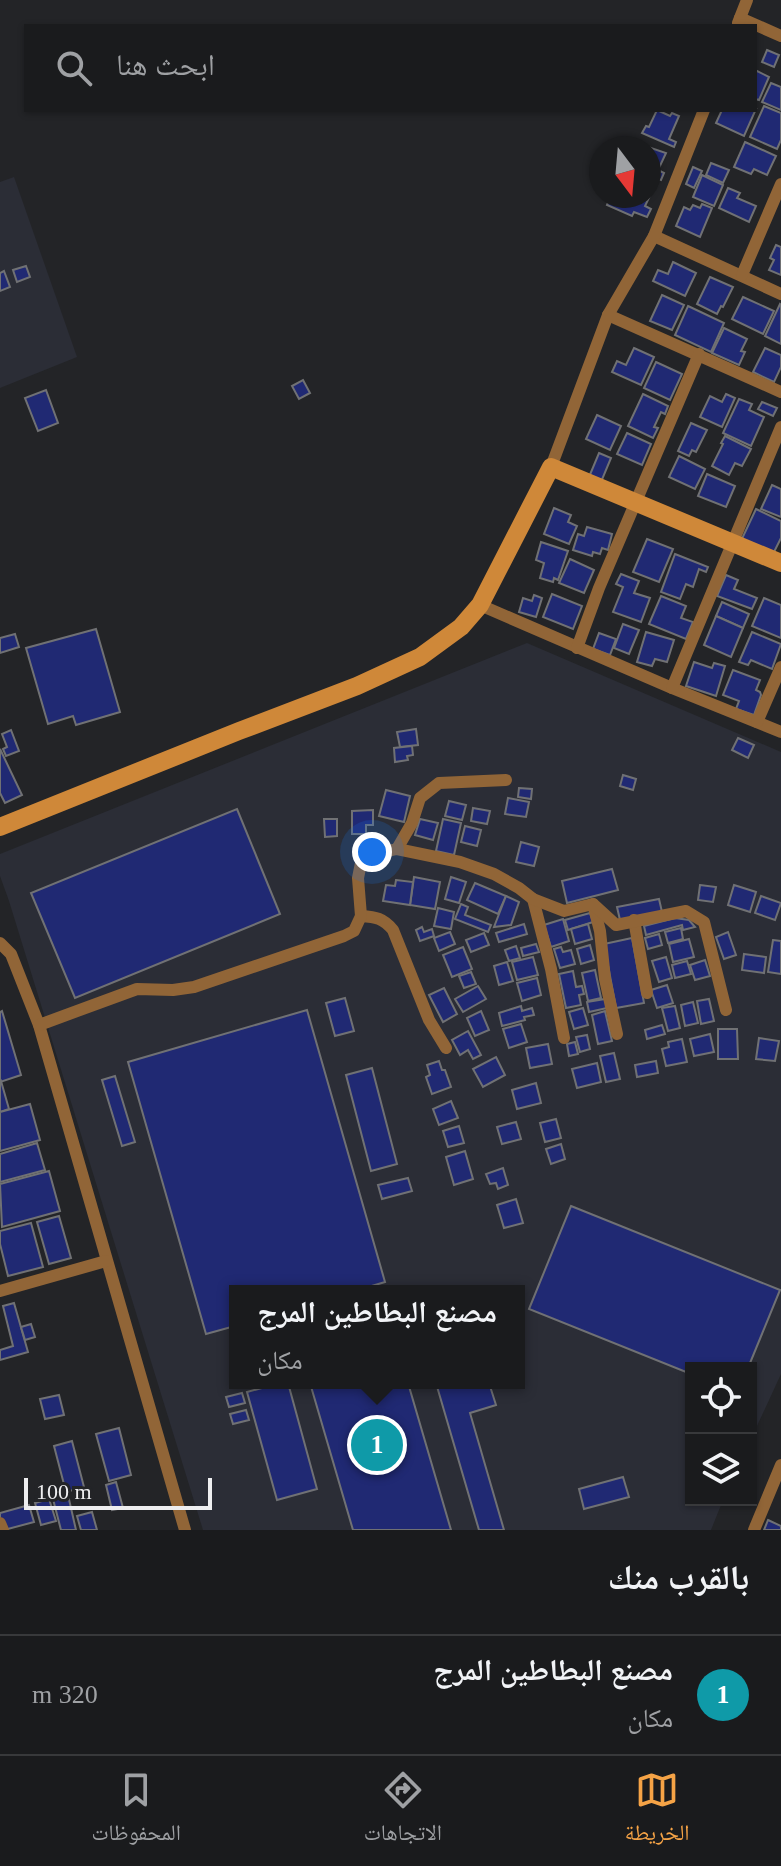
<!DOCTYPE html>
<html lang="ar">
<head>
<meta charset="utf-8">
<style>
  body { margin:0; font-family:"Times New Roman","Noto Naskh Arabic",serif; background:#27282a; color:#f1f3f6; direction:rtl }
  .controls { position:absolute; right:24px; bottom:24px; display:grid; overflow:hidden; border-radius:0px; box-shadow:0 2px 6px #0004 }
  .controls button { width:72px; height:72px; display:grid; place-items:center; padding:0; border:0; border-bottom:2px solid #38393b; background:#1a1b1d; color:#f1f3f6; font:40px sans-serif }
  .compass { position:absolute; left:589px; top:136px; width:72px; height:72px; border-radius:50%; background:#1a1b1d; box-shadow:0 2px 6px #0004; rotate:164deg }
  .scale { position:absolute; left:24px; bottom:20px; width:188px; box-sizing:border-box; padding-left:8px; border:4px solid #eeeef0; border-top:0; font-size:22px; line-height:28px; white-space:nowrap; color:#eeeef0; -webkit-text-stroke:6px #232427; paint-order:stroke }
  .you { position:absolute; left:372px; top:852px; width:28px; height:28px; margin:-20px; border:6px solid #fff; border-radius:50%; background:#1a73e8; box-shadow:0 0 0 12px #1a73e833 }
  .badge { display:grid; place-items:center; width:52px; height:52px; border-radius:50%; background:#f5a346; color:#fff; font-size:26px; font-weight:700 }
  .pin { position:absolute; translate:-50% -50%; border:4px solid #fff; box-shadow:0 2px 8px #0006 }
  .popup { position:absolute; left:229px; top:1285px; width:296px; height:104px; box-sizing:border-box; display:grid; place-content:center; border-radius:0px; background:#1a1b1d; filter:drop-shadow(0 2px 6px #0005); font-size:26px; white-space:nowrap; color:#9fa1a4 }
  .popup b { font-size:30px; color:#f1f3f6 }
  .popup::after { content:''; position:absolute; left:50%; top:100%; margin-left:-16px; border:16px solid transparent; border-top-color:#1a1b1d }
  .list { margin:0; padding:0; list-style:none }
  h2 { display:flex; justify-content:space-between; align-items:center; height:104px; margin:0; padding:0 32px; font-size:34px }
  h2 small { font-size:26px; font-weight:400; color:#9fa1a4 }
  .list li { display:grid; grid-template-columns:52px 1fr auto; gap:24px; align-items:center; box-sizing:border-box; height:120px; padding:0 32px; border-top:2px solid #38393b }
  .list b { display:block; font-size:30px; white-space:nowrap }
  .list p { margin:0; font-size:26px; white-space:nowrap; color:#9fa1a4 }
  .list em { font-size:26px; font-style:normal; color:#9fa1a4 }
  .icon { flex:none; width:44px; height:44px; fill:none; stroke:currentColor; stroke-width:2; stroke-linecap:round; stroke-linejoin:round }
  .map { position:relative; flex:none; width:781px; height:1530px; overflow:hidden; direction:ltr }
  .search { position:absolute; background:#1a1b1d; box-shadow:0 2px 6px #0004; left:24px; right:24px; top:24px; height:88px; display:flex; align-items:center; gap:20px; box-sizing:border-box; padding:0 28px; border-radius:0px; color:#9fa1a4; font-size:30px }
  .sheet { height:224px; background:#1a1b1d }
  nav { display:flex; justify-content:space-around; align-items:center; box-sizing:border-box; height:112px; border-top:2px solid #38393b; background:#1a1b1d; font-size:22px; color:#9fa1a4 }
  nav a { display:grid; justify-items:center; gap:4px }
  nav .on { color:#f5a346 }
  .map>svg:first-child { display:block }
  .built { fill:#2b2d36; fill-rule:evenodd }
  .building { fill:#202973; stroke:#707174; stroke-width:2 }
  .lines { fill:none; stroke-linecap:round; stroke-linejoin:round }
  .street { stroke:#916537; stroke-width:12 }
  .secondary { stroke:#cf8839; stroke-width:18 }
</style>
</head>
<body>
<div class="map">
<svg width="781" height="1530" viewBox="0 0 781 1530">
  <rect width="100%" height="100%" fill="#232427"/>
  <g class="built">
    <path d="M 14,177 L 77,357 L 0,388 L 0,182 Z"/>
    <path d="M 527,643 L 781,752 L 781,1374 L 751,1439 L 751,1368 L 691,1368 L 691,1500 L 723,1500 L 711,1530 L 203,1530 L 9,901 L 0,876 L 0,854 ZM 235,1291 L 519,1291 L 519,1383 L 235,1383 Z"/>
  </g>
  <g class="building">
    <path d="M 767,50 L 779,55 L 774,67 L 762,62 Z"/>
    <path d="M 755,70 L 769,77 L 759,100 L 755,99 Z"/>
    <path d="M 771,83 L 781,87 L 781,110 L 762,102 Z"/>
    <path d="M 764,106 L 781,113 L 781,140 L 777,149 L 750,137 Z"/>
    <path d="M 755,109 L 756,109 L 744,136 L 716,123 L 722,110 Z"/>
    <path d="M 657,110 L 670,116 L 672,113 L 679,116 L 669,139 L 676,142 L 674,147 L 642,133 L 646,126 L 649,127 Z"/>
    <path d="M 745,142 L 776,156 L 767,175 L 754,169 L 751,174 L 734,167 Z"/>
    <path d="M 639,144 L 666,153 L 658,170 L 664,173 L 661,180 L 649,175 L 649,148 L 637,148 Z"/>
    <path d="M 711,163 L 729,170 L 723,183 L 706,175 Z"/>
    <path d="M 693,167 L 702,171 L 694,188 L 686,184 Z"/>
    <path d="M 702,175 L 723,185 L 714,206 L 693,197 Z"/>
    <path d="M 649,185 L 654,187 L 645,206 L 651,209 L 647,217 L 634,212 L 632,216 L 607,205 L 611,196 L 649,196 Z"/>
    <path d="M 728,188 L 740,193 L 737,198 L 756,206 L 749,222 L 719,208 Z"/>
    <path d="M 702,204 L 712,208 L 700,237 L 676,226 L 684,207 L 690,210 L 693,205 L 700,208 Z"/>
    <path d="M 776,245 L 781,247 L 781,275 L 769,270 L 774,260 L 770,258 Z"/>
    <path d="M 673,262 L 696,273 L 685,296 L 653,281 L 658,270 L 668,274 Z"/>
    <path d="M 26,266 L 30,277 L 17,282 L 13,270 Z"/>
    <path d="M 4,271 L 10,287 L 0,291 L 0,273 Z"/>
    <path d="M 710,277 L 733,287 L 723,307 L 721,306 L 717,314 L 697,304 Z"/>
    <path d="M 662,295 L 684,305 L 672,330 L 650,321 Z"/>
    <path d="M 743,297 L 774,311 L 763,334 L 732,319 Z"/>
    <path d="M 780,304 L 781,305 L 781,344 L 765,336 Z"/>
    <path d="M 688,306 L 724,323 L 711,352 L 675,335 Z"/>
    <path d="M 724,328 L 747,339 L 741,351 L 745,352 L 739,365 L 712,353 Z"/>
    <path d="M 634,348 L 654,357 L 641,385 L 612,372 L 617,361 L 626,365 Z"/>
    <path d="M 765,348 L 781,355 L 781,367 L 774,382 L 753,372 Z"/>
    <path d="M 656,362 L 682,374 L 670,400 L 644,388 Z"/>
    <path d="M 303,380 L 310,393 L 299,399 L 292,386 Z"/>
    <path d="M 46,390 L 58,423 L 38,431 L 25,398 Z"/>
    <path d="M 643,394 L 668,406 L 665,414 L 661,412 L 654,427 L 658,428 L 653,438 L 628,426 Z"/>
    <path d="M 726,394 L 735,398 L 722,427 L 700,417 L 710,396 L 722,402 Z"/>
    <path d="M 739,399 L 752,404 L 749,410 L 764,417 L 751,446 L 723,433 Z"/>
    <path d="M 762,402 L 777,408 L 773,416 L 758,409 Z"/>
    <path d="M 597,415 L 621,426 L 610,450 L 586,439 Z"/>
    <path d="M 691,423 L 707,430 L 696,452 L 692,450 L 689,456 L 678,451 Z"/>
    <path d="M 627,433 L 651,444 L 642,465 L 617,454 Z"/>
    <path d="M 725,436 L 751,449 L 742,466 L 735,463 L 729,475 L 712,466 L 723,444 L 721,443 Z"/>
    <path d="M 599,453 L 611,458 L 601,482 L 589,477 Z"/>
    <path d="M 679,456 L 705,469 L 695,489 L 669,477 Z"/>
    <path d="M 707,474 L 735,486 L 726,507 L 698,496 Z"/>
    <path d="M 772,485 L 781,489 L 781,517 L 761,509 Z"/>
    <path d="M 554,508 L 571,515 L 568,522 L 577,526 L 569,544 L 544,534 Z"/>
    <path d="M 756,509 L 781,521 L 781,538 L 770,560 L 739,545 Z"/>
    <path d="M 587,527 L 612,534 L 608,550 L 602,548 L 600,554 L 593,552 L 592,556 L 573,550 L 578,534 L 584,536 Z"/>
    <path d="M 647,539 L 673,549 L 659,582 L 633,572 Z"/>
    <path d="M 541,542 L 568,551 L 558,580 L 554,578 L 553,582 L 540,578 L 544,563 L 536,560 Z"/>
    <path d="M 675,554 L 708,567 L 706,572 L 699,569 L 693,587 L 686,584 L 680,599 L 661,592 Z"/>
    <path d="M 570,559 L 594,570 L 584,593 L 559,583 Z"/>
    <path d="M 621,574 L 639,581 L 634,593 L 650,598 L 641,622 L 613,612 L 623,587 L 616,584 Z"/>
    <path d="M 726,575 L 738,580 L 734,589 L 757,598 L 752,609 L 717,596 Z"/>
    <path d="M 552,594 L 582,606 L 573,629 L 543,617 Z"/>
    <path d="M 534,595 L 542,598 L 536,617 L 519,612 L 523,598 L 532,601 Z"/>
    <path d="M 661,596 L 686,606 L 681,618 L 693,622 L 686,639 L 649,624 Z"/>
    <path d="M 764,598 L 781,605 L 781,638 L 752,626 Z"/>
    <path d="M 722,602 L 749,614 L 743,628 L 716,616 Z"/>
    <path d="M 716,616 L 743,628 L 731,657 L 704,645 Z"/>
    <path d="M 623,624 L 639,630 L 629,654 L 614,648 Z"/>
    <path d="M 96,629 L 120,712 L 76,725 L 73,716 L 48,724 L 26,648 Z"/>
    <path d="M 646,632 L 674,640 L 667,662 L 655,659 L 652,666 L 637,662 Z"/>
    <path d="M 752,632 L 781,644 L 772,669 L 751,660 L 748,665 L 739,662 Z"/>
    <path d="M 599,633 L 616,639 L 610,655 L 593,649 Z"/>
    <path d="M 15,634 L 19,647 L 0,653 L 0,638 Z"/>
    <path d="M 694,662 L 712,668 L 714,663 L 725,666 L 716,696 L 686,686 Z"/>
    <path d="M 733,670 L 760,680 L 756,690 L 760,692 L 761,695 L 754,715 L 736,709 L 739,701 L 723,695 Z"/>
    <path d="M 416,729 L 418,745 L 400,747 L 397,732 Z"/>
    <path d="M 11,730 L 19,751 L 6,756 L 3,749 L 7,747 L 2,734 Z"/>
    <path d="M 738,738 L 754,745 L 748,758 L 732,750 Z"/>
    <path d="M 412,746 L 413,755 L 407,756 L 408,760 L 395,762 L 394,748 Z"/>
    <path d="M 0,749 L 22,795 L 5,803 L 0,793 Z"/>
    <path d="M 623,775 L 636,779 L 633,790 L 620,786 Z"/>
    <path d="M 519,788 L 532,789 L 531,799 L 518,797 Z"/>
    <path d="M 386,790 L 410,796 L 404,822 L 379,816 Z"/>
    <path d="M 508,798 L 529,802 L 526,817 L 505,814 Z"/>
    <path d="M 449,801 L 466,805 L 462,820 L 445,816 Z"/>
    <path d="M 473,808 L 490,811 L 487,824 L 471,821 Z"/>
    <path d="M 237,809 L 280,914 L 75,998 L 31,893 Z"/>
    <path d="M 373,810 L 373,825 L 366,825 L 366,834 L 352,834 L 352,811 Z"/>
    <path d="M 324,819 L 337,819 L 337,836 L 325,837 Z"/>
    <path d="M 420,819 L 438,823 L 433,840 L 415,835 Z"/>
    <path d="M 443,819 L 461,823 L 454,855 L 436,851 Z"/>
    <path d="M 465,826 L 481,830 L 477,846 L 461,842 Z"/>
    <path d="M 521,842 L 539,847 L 534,866 L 516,862 Z"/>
    <path d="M 612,869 L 618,890 L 567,903 L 562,881 Z"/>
    <path d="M 414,877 L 440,882 L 435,909 L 410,905 Z"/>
    <path d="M 451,877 L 466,882 L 459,903 L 445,899 Z"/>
    <path d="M 396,880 L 413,882 L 410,905 L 383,901 L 386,885 L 395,886 Z"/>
    <path d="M 475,883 L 506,896 L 498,914 L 467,900 Z"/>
    <path d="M 700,885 L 716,887 L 713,902 L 698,900 Z"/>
    <path d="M 734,885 L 756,892 L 750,912 L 728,905 Z"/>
    <path d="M 506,896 L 519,902 L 511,925 L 494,927 Z"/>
    <path d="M 761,896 L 781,903 L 775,920 L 755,913 Z"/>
    <path d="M 659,899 L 662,912 L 620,920 L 617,907 Z"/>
    <path d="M 461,904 L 468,907 L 465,915 L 491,925 L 488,932 L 455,919 Z"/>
    <path d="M 438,908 L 454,912 L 451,929 L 434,926 Z"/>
    <path d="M 590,913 L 593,922 L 568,930 L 565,920 Z"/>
    <path d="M 675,918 L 689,920 L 695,927 L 683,930 L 682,925 L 646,935 L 644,926 Z"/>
    <path d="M 563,919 L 569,941 L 551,947 L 544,925 Z"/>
    <path d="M 524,924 L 527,934 L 499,942 L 496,933 Z"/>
    <path d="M 588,924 L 592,939 L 575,944 L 571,929 Z"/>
    <path d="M 422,927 L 424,932 L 432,929 L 434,936 L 420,941 L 416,930 Z"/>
    <path d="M 681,928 L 683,939 L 668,943 L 665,932 Z"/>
    <path d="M 450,932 L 455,944 L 439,951 L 434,938 Z"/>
    <path d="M 728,932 L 736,955 L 724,959 L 716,937 Z"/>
    <path d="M 484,933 L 489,945 L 471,952 L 466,940 Z"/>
    <path d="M 659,934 L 662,945 L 648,949 L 645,938 Z"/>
    <path d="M 632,938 L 644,1003 L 616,1008 L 604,944 Z"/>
    <path d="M 689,939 L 694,957 L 673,962 L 669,944 Z"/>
    <path d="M 773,940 L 781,941 L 781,974 L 768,972 Z"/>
    <path d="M 536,944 L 539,952 L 523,956 L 521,948 Z"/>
    <path d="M 590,945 L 594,960 L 581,964 L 577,949 Z"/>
    <path d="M 516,946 L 520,958 L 509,961 L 505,950 Z"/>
    <path d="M 463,947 L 472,969 L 452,977 L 443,955 Z"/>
    <path d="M 561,947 L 563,952 L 571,950 L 575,964 L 560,968 L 554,949 Z"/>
    <path d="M 744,954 L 766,957 L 764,973 L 742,970 Z"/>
    <path d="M 533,957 L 538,975 L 517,980 L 512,962 Z"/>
    <path d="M 666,957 L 672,978 L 659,982 L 652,961 Z"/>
    <path d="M 705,960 L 710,976 L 695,980 L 690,965 Z"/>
    <path d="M 687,961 L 691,974 L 675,978 L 672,965 Z"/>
    <path d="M 507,962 L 513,981 L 499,985 L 494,966 Z"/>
    <path d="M 595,970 L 601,998 L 588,1001 L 582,973 Z"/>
    <path d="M 573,971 L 576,987 L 582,986 L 584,994 L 579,995 L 581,1005 L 566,1008 L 559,974 Z"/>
    <path d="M 471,972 L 476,984 L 464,988 L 459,976 Z"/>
    <path d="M 537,978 L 541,995 L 522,1001 L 517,983 Z"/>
    <path d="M 667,985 L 673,1003 L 657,1008 L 651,990 Z"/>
    <path d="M 478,986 L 486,999 L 463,1012 L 455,999 Z"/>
    <path d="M 444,988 L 457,1014 L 443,1022 L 429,995 Z"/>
    <path d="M 345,998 L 354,1031 L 335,1036 L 326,1003 Z"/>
    <path d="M 605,999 L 607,1008 L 589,1012 L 587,1002 Z"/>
    <path d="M 709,999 L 714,1021 L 701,1024 L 697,1001 Z"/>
    <path d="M 693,1002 L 698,1023 L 685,1026 L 681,1005 Z"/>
    <path d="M 521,1006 L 522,1011 L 532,1008 L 534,1015 L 524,1017 L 525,1020 L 502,1026 L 499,1013 Z"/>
    <path d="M 675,1006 L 680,1028 L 668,1031 L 662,1008 Z"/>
    <path d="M 583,1008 L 588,1025 L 574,1029 L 569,1012 Z"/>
    <path d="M 307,1010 L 385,1282 L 355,1291 L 235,1291 L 235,1326 L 206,1334 L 128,1062 Z"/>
    <path d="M 2,1011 L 21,1075 L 0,1082 L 0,1012 Z"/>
    <path d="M 481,1011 L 489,1030 L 475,1036 L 467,1018 Z"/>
    <path d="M 605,1011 L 612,1041 L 598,1044 L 592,1015 Z"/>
    <path d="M 521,1024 L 527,1042 L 509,1048 L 503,1029 Z"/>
    <path d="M 662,1025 L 665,1034 L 647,1039 L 645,1030 Z"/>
    <path d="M 718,1029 L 737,1029 L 738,1059 L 718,1059 Z"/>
    <path d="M 468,1031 L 481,1055 L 473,1059 L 468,1050 L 460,1055 L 452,1040 Z"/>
    <path d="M 710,1034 L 714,1052 L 694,1056 L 690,1039 Z"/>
    <path d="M 587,1035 L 590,1049 L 580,1052 L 576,1037 Z"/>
    <path d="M 759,1038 L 779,1041 L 775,1061 L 756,1059 Z"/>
    <path d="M 682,1039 L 687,1062 L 666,1066 L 662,1049 L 669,1047 L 668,1042 Z"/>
    <path d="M 575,1042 L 578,1054 L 569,1056 L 567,1044 Z"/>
    <path d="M 548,1044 L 552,1064 L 530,1068 L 526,1048 Z"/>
    <path d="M 614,1053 L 620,1079 L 606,1082 L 600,1056 Z"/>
    <path d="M 496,1057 L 505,1075 L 483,1087 L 473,1069 Z"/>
    <path d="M 439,1061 L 442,1070 L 445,1070 L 451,1087 L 432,1094 L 426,1077 L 430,1075 L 427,1065 Z"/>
    <path d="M 656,1061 L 658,1073 L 637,1077 L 635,1065 Z"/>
    <path d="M 597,1063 L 601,1082 L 577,1088 L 572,1069 Z"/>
    <path d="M 372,1068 L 397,1164 L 371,1171 L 346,1075 Z"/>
    <path d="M 115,1076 L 135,1142 L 122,1146 L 102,1080 Z"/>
    <path d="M 1,1081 L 9,1109 L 0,1112 L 0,1082 Z"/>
    <path d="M 536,1083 L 541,1103 L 517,1109 L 512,1090 Z"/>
    <path d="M 451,1101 L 458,1118 L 439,1125 L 433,1109 Z"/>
    <path d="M 30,1104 L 40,1140 L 0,1151 L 0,1112 Z"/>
    <path d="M 556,1119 L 561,1138 L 545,1142 L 540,1123 Z"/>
    <path d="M 516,1122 L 521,1139 L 502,1144 L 497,1127 Z"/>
    <path d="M 459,1126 L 464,1143 L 448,1147 L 443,1131 Z"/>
    <path d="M 37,1143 L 45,1170 L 0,1182 L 0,1154 Z"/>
    <path d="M 561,1144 L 565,1159 L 551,1164 L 546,1149 Z"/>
    <path d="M 465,1151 L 473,1179 L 454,1185 L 446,1157 Z"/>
    <path d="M 503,1168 L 508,1185 L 498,1189 L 496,1183 L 490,1184 L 486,1174 Z"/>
    <path d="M 49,1171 L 60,1211 L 2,1227 L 0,1184 Z"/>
    <path d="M 408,1178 L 412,1191 L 382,1199 L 378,1185 Z"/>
    <path d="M 516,1199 L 523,1223 L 504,1228 L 497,1205 Z"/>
    <path d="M 571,1206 L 780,1290 L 748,1368 L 691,1368 L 691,1374 L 529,1309 Z"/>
    <path d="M 59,1216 L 71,1258 L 49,1264 L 37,1222 Z"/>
    <path d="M 31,1223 L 43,1267 L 8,1276 L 0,1244 L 0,1231 Z"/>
    <path d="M 14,1303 L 28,1352 L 0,1360 L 0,1350 L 13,1346 L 3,1306 Z"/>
    <path d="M 31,1324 L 35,1337 L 25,1340 L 21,1327 Z"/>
    <path d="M 280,1383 L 288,1383 L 317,1489 L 277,1500 L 247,1392 Z"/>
    <path d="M 310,1383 L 408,1383 L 451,1530 L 353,1530 Z"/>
    <path d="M 436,1383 L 489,1383 L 496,1405 L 470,1413 L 504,1530 L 479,1530 Z"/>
    <path d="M 242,1393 L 245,1403 L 229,1407 L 226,1397 Z"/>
    <path d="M 59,1395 L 64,1415 L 45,1419 L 40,1399 Z"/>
    <path d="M 246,1410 L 249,1420 L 233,1424 L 230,1414 Z"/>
    <path d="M 119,1428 L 131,1475 L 109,1481 L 96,1434 Z"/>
    <path d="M 72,1441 L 84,1487 L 66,1492 L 54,1446 Z"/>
    <path d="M 623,1477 L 629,1497 L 584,1509 L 579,1489 Z"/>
    <path d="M 116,1482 L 123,1508 L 112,1510 L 106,1485 Z"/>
    <path d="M 68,1495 L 76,1530 L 61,1530 L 53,1499 Z"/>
    <path d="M 49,1499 L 56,1521 L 41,1525 L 35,1503 Z"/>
    <path d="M 29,1505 L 34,1522 L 4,1530 L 0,1522 L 0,1513 Z"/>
    <path d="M 92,1512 L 97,1530 L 81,1530 L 77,1516 Z"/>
    <path d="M 768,1520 L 781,1526 L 781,1530 L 764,1530 Z"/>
  </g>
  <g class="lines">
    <g class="street">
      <path d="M 740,18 L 781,36"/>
      <path d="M 738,23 L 747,0"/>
      <path d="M 654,236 L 781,294"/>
      <path d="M 742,275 L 781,184"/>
      <path d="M 608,315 L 781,392"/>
      <path d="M 551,467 L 608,315 L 654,236 L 704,110"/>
      <path d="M 480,605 L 672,688 L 781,732"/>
      <path d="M 577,648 L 599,588 L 699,354"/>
      <path d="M 672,688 L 781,427"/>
      <path d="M 757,722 L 781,667"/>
      <path d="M 397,849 L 412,823 L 420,798 L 439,783 L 506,780"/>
      <path d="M 533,899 L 551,969 L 564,1038"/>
      <path d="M 593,904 L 600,931 L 605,979 L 617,1034"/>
      <path d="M 361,916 C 376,917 383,918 393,930 L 429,1020 L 446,1048"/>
      <path d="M 634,920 L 647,993"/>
      <path d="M 0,943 L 11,954 L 39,1025 L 185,1530"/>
      <path d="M 39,1025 L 137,989 L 173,990 L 194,987 L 344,936 L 354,931 L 361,916 L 358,878 L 361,863 L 369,855 L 397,849 L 460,862 L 494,874 L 519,888 L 533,899 L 564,911 L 593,904 L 616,925 L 686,911 L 704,922 L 726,1010"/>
      <path d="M 0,1291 L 106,1261"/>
      <path d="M 0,1523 L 3,1530"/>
      <path d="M 754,1530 L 781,1465"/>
    </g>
    <path class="secondary" d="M 0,827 L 239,731 L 357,686 L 420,657 L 461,627 L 480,605 L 551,467 L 781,563"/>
  </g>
</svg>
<div class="controls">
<button><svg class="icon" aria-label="locate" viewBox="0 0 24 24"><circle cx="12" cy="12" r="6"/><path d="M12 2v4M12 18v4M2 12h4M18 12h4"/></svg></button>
<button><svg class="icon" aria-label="layers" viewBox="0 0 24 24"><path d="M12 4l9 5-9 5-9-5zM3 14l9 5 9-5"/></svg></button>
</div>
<svg class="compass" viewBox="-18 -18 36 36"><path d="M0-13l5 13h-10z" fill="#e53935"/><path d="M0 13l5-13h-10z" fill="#9fa1a4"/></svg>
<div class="scale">100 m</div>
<div class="you"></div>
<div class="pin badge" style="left:377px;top:1445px;background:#0f9aa8">1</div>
<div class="popup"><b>مصنع البطاطين المرج</b>مكان</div>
<div class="search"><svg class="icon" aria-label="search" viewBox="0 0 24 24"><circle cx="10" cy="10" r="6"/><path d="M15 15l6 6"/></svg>ابحث هنا</div>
</div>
<section class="sheet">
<h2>بالقرب منك<small></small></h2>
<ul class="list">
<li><span class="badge" style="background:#0f9aa8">1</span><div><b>مصنع البطاطين المرج</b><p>مكان</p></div><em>320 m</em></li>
</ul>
</section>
<nav>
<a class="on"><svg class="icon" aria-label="map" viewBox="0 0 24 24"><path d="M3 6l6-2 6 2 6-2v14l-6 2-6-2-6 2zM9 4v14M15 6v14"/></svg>الخريطة</a>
<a><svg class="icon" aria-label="directions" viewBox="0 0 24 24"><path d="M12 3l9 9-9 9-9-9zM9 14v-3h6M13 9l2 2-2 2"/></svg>الاتجاهات</a>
<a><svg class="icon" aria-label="saved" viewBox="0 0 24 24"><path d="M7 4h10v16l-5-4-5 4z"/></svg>المحفوظات</a>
</nav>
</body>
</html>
